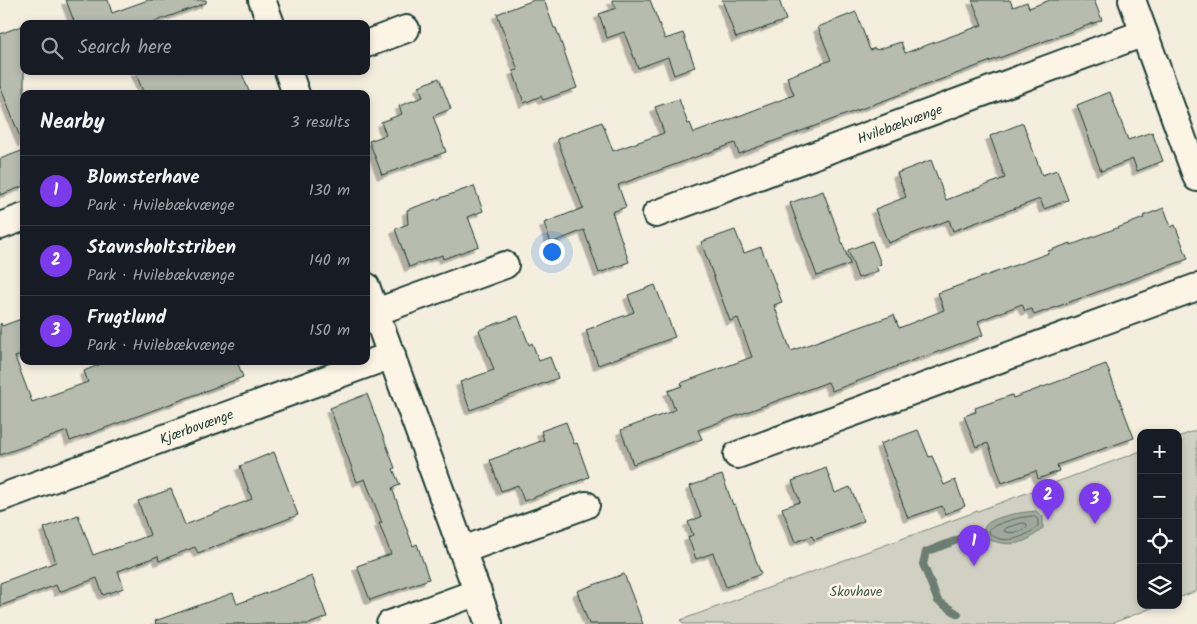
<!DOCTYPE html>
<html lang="en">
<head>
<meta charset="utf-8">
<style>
  body { margin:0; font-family:Kalam,sans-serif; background:#20242c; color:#f1f3f6 }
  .controls { position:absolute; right:15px; bottom:15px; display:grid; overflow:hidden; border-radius:10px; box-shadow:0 2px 8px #0003 }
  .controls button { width:45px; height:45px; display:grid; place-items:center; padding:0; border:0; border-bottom:1px solid #363941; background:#171b24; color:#f1f3f6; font:25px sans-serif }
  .you { position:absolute; left:551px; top:251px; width:18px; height:18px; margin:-12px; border:4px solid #fff; border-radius:50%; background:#1a73e8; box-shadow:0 0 0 8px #1a73e833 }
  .badge { display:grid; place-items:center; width:32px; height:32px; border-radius:50%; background:#7c3aed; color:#fff; font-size:16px; font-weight:700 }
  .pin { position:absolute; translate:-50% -41px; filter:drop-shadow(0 1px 2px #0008) }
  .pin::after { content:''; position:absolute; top:26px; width:18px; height:15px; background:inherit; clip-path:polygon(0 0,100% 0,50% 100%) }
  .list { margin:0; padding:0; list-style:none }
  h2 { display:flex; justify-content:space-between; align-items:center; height:65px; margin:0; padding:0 20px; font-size:21px }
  h2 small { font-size:16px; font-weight:400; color:#9ea1a6 }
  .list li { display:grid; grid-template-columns:32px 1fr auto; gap:15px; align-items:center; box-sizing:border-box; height:70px; padding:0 20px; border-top:1px solid #363941 }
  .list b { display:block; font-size:19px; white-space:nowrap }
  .list p { margin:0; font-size:16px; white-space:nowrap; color:#9ea1a6 }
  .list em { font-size:16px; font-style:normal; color:#9ea1a6 }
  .icon { flex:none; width:28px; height:28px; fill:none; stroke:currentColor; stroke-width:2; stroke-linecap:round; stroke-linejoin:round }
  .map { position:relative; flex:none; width:1197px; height:624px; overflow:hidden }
  .search { position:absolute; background:#171b24; box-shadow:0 2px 8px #0003; left:20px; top:20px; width:350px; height:55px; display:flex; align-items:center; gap:12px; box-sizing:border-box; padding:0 18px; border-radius:10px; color:#9ea1a6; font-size:19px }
  .panel { position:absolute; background:#171b24; box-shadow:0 2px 8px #0003; left:20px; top:90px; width:350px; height:275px; border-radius:10px }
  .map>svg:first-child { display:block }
  .green { fill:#d0d1c2; stroke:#78877b }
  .water { fill:#a0a89b; stroke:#6c7d72 }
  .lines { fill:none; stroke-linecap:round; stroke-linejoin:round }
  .shore { stroke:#53685d; stroke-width:1 }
  .stream { stroke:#6c7d72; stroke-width:8 }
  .building { fill:#b8bcae; stroke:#1f3d34; filter:url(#shadow) }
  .minor-casing { stroke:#1f3d34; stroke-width:30 }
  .minor { stroke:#fcf5e5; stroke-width:26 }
  .labels { text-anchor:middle; stroke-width:5; stroke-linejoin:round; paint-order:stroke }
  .street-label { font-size:14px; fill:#1f3d34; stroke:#fcf5e5 }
  .park-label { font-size:14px; fill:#425b50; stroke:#fcf5e5 }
</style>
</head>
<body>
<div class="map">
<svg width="1197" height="624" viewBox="0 0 1197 624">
  <defs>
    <filter id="shadow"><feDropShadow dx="-4.5" dy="4.5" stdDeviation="0" flood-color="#0004"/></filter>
  </defs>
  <rect width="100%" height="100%" fill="#f3eede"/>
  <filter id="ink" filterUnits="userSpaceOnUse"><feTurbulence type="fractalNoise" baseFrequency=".02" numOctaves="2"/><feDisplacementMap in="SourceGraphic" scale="10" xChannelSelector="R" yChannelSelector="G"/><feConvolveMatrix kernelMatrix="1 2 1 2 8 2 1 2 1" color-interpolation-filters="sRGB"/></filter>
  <g filter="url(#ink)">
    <g class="green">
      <path d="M 1197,430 L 1197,591 L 1178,598 L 1178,437 Z"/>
      <path d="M 1141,451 L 1141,605 L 1160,605 L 1110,624 L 683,624 L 681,620 Z"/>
    </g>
    <path class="water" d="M 1036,511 L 1043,517 L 1043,528 C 1023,546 1012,547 986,539 L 983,533 C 984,530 984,527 986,525 C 994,516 1023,512 1036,511 Z"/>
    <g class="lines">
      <g class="shore">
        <path d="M 1034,516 L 1038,520 L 1038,526 C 1025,538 1003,546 989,533 L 990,528 C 1004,521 1019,517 1034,516 Z"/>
        <path d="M 1023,523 L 1027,524 L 1027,527 C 1020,531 1012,535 1004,531 L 1006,528 Z"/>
      </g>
      <path class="stream" d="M 958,614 L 938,601 L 923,564 L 926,552 L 965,537 L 983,533"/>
    </g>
    <g class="building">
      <path d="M 66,0 L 108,0 L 112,13 L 148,0 L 206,0 L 206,3 L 148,24 L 75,24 Z"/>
      <path d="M 534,0 L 544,0 L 554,28 L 556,28 L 577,88 L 543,100 L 541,96 L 524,103 L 513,71 L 518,70 L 497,14 Z"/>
      <path d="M 612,0 L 650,0 L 665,39 L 683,33 L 695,67 L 674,75 L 668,57 L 638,68 L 624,32 L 607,38 L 599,14 L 616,8 Z"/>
      <path d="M 722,0 L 779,0 L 786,20 L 736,38 Z"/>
      <path d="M 972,0 L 1010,0 L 1013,7 L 1027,2 L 1029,8 L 1050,0 L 1094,0 L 1102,20 L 739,154 L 735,143 L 618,185 L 626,207 L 612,212 L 629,262 L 599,273 L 584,230 L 551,243 L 544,223 L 583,208 L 557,139 L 602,122 L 613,151 L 664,133 L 655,107 L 679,99 L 688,124 L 690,123 L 694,133 L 794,95 L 787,77 L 831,60 L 818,27 L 856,12 L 870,50 L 875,48 L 876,50 L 901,42 L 905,53 L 982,25 Z"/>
      <path d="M 24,25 L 24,142 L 22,142 L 0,86 L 0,34 Z"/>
      <path d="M 135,71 L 241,71 L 250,94 L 144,94 Z"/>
      <path d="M 439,78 L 451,109 L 433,116 L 446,152 L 382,175 L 369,141 L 386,135 L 381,122 L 402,114 L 399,106 L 423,97 L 419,86 Z"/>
      <path d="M 1110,92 L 1128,140 L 1152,132 L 1163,161 L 1137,171 L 1133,159 L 1101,171 L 1077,105 Z"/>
      <path d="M 1023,123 L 1042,175 L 1057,170 L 1068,200 L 1044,209 L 1040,199 L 953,231 L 949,220 L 888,243 L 875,209 L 906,197 L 897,173 L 931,160 L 946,200 L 1005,178 L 990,136 Z"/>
      <path d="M 24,150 L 24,186 L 0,195 L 0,159 Z"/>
      <path d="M 474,186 L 483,211 L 468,217 L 479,246 L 443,259 L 442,255 L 409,267 L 395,229 L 408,224 L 407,210 Z"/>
      <path d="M 823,191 L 850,264 L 817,276 L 790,203 Z"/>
      <path d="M 1164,208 L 1171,227 L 1175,225 L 1188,259 L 1034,315 L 1032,309 L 1025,311 L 1022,304 L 978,321 L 983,335 L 924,357 L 924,356 L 832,391 L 828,382 L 698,430 L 702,439 L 633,464 L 621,430 L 675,410 L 668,391 L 682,386 L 681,383 L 752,357 L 738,318 L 730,321 L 701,242 L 735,230 L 744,253 L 761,247 L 782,302 L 774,305 L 791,351 L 837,334 L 837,335 L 894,315 L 899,328 L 944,310 L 938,293 L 1049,253 L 1048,251 L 1071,243 L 1071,245 L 1144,218 L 1143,216 Z"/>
      <path d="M 872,241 L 881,264 L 876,266 L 878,271 L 858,278 L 848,250 Z"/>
      <path d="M 655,285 L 675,337 L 598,365 L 586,330 L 634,312 L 628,295 Z"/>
      <path d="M 518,316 L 529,345 L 532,343 L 539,361 L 550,357 L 558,378 L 470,410 L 460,382 L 494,370 L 479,330 Z"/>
      <path d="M 24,318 L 24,354 L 15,357 L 32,402 L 88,382 L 84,371 L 108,361 L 237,361 L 243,377 L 70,441 L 67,431 L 0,455 L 0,324 L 1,323 L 2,326 Z"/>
      <path d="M 1106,364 L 1134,438 L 1057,465 L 1059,471 L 1038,479 L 1036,471 L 1002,483 L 988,443 L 976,447 L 964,416 L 976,412 L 975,408 L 1012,395 L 1013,398 Z"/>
      <path d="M 367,394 L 395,468 L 393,469 L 400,485 L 392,488 L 413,546 L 417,544 L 429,579 L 370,600 L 357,566 L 391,554 L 379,523 L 382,523 L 365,479 L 357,482 L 330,408 Z"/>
      <path d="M 566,422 L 574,444 L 577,443 L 589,477 L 524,501 L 518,485 L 501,491 L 490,460 L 544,440 L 541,431 Z"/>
      <path d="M 918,430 L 929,457 L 932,456 L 944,485 L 955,480 L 965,506 L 945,514 L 942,506 L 908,518 L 880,444 Z"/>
      <path d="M 274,452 L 298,515 L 198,553 L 195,547 L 159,561 L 158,556 L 118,571 L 124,588 L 103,595 L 97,578 L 59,592 L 56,585 L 0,606 L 0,583 L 56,562 L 44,528 L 78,515 L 93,555 L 110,549 L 110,550 L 150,535 L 138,501 L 171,489 L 185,525 L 252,499 L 240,466 Z"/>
      <path d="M 826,468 L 835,493 L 850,487 L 864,521 L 814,540 L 812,536 L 795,542 L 782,508 L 800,502 L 792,481 Z"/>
      <path d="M 722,475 L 733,505 L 735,504 L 761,574 L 726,587 L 713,553 L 696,559 L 688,537 L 693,535 L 688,522 L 701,517 L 690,486 Z"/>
      <path d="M 624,574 L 643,624 L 589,624 L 577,591 Z"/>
      <path d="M 312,576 L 327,617 L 309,624 L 156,624 L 155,621 L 233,593 L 237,604 Z"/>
    </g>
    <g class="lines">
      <g class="minor-casing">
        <g id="minor">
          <path d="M 262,0 L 271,24"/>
          <path d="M 1132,0 L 1197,178"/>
          <path d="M 366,44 L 406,29"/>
          <path d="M 288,71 L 296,94"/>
          <path id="s1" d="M 656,214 L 1144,33"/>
          <path d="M 0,226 L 24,217"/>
          <path d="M 366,286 L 489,624"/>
          <path d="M 376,312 L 505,265"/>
          <path d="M 737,455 L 1197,287"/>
          <path id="s2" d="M 0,498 L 392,355"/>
          <path d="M 463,550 L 586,505"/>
          <path d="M 390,624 L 478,592"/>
        </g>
      </g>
      <use href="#minor" class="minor"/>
    </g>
  </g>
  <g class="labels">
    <g class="street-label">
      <text dy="5" stroke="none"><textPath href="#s1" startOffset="260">Hvilebækvænge</textPath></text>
      <text dy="5" stroke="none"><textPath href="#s2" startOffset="209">Kjærbovænge</textPath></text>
    </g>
    <g class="park-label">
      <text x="856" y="596">Skovhave</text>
    </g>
  </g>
</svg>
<div class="controls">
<button>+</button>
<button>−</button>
<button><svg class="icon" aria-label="locate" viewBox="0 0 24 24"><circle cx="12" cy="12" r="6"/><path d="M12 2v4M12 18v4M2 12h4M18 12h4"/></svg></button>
<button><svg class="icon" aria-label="layers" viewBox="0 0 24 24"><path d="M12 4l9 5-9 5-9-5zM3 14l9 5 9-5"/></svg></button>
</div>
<div class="you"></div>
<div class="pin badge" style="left:974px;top:566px">1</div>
<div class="pin badge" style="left:1048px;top:520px">2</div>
<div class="pin badge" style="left:1095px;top:524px">3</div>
<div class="search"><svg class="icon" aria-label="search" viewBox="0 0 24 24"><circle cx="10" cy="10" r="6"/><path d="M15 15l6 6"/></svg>Search here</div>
<section class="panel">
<h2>Nearby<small>3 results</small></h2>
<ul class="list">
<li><span class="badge">1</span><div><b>Blomsterhave</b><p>Park · Hvilebækvænge</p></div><em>130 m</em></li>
<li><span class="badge">2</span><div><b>Stavnsholtstriben</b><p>Park · Hvilebækvænge</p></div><em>140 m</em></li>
<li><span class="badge">3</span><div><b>Frugtlund</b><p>Park · Hvilebækvænge</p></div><em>150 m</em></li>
</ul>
</section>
</div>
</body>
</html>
